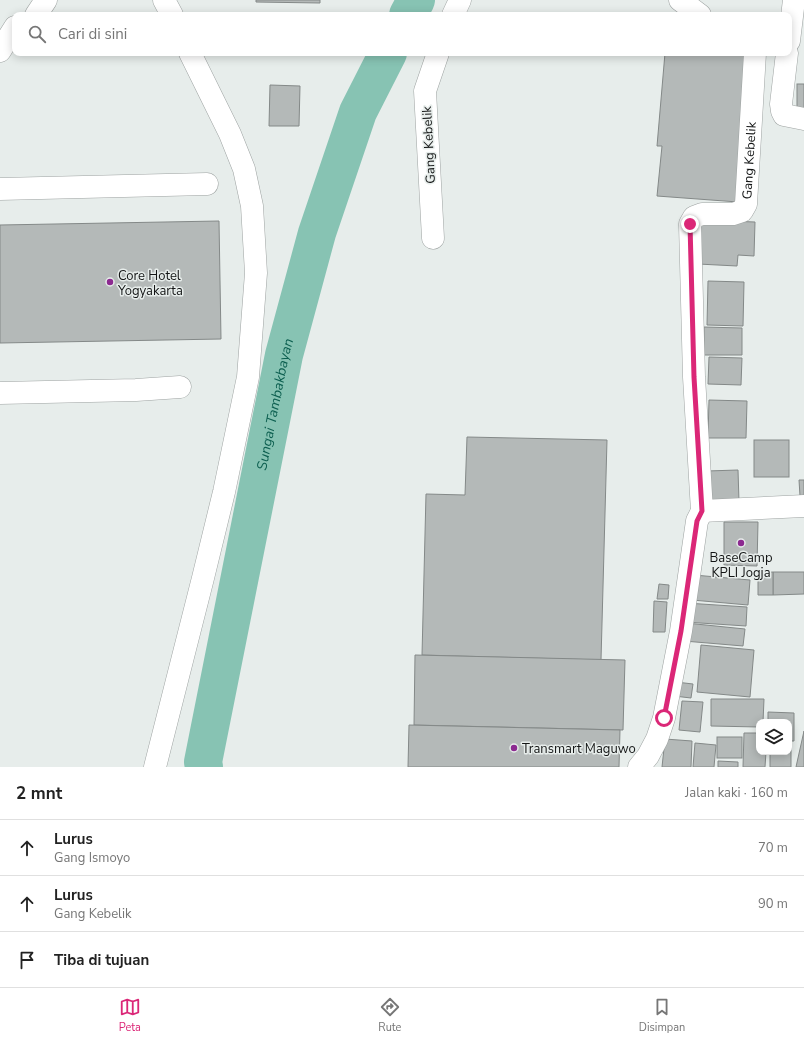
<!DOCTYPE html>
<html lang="id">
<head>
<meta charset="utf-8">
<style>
  body { margin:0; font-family:"Nunito Sans",sans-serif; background:#f6f6f6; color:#222 }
  .controls { position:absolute; right:12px; bottom:12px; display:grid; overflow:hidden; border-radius:8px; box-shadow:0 2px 10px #0003 }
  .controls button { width:36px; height:36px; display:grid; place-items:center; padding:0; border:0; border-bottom:1px solid #e0e0e0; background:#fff; color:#222; font:20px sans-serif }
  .stop { position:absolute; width:12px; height:12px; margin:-9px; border:3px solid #db2777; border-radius:50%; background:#fff }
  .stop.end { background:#db2777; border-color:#fff; box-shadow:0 1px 4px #0008 }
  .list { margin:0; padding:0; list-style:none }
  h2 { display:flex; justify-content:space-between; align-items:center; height:52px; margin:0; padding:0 16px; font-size:17px }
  h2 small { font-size:13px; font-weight:400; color:#767676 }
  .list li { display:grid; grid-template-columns:26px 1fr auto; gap:12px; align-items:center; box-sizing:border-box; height:56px; padding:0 16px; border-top:1px solid #e0e0e0 }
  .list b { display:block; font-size:15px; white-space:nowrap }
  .list p { margin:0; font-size:13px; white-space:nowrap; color:#767676 }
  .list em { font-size:13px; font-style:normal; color:#767676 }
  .icon { flex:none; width:22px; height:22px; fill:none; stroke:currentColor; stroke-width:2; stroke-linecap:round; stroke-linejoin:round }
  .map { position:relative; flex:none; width:804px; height:767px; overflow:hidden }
  .search { position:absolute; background:#fff; box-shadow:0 2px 10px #0003; left:12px; right:12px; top:12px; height:44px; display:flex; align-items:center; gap:10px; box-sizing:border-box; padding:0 14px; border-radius:8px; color:#767676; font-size:15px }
  .sheet { height:220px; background:#fff }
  nav { display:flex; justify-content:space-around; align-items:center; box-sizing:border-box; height:56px; border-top:1px solid #e0e0e0; background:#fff; font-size:11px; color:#767676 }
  nav a { display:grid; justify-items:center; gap:2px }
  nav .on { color:#db2777 }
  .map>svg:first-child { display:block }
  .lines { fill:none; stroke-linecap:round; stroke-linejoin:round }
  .river { stroke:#87c3b3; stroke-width:38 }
  .building { fill:#b4b9b8; stroke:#848988 }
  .minor-casing { stroke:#9ea3a2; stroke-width:23 }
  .minor { stroke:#fff; stroke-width:22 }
  .route { stroke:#db2777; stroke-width:5 }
  .poi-dot { fill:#8c2990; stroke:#e7edeb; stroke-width:1.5 }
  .labels { text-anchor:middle; stroke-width:3; stroke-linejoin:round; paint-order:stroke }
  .street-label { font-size:13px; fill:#131515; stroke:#e7edeb }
  .poi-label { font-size:13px; fill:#131515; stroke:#e7edeb; text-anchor:start }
  .water-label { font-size:14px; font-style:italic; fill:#0e6051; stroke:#e7edeb }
</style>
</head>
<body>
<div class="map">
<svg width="804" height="767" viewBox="0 0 804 767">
  <rect width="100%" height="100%" fill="#e7edeb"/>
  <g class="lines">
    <g class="river">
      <path d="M 408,15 L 416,0"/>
      <path id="s1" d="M 204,767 L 203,762 L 284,355 L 317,233 L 358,112 L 388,53"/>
    </g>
  </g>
  <g class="building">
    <path d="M 256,0 L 320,0 L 320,3 L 256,2 Z"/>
    <path d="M 665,53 L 751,53 L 738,202 L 657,196 L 662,146 L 657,146 Z"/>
    <rect x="797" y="84" width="7" height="28"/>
    <path d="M 270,85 L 300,86 L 299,126 L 269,126 Z"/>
    <path d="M 699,220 L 755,222 L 754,256 L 738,255 L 737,266 L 698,264 Z"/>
    <path d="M 219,221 L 221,339 L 0,343 L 0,225 Z"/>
    <path d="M 708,281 L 744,282 L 743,326 L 707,325 Z"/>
    <path d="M 704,327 L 742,328 L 742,355 L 704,355 Z"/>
    <path d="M 709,357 L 742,358 L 741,385 L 708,384 Z"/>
    <path d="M 709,400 L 747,401 L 746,438 L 708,438 Z"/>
    <path d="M 467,437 L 607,440 L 601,660 L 422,655 L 426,494 L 465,495 Z"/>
    <rect x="754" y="440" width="35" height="37"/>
    <path d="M 738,470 L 739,502 L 708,502 L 707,471 Z"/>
    <path d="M 799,480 L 804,480 L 804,496 L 800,496 Z"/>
    <path d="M 724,522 L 758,522 L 757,566 L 724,565 Z"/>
    <path d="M 773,572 L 804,572 L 804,594 L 773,595 Z"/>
    <path d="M 773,572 L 773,595 L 758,595 L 758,573 Z"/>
    <path d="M 694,575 L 750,580 L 748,605 L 692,600 Z"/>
    <path d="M 659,584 L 669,585 L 668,599 L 657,599 Z"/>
    <path d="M 654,601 L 667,602 L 665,632 L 653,632 Z"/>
    <path d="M 686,603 L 747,607 L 746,626 L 685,622 Z"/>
    <path d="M 686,623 L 745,629 L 743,646 L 684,641 Z"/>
    <path d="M 701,645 L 754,650 L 750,697 L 697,692 Z"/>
    <path d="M 415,655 L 625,660 L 623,730 L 414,725 Z"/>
    <path d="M 676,682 L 693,684 L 691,698 L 674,696 Z"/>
    <path d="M 711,699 L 764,699 L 763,722 L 759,722 L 759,727 L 711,726 Z"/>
    <path d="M 682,701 L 703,702 L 700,732 L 679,730 Z"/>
    <path d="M 768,712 L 794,713 L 794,741 L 789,741 L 789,722 L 768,722 Z"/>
    <path d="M 409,725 L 620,730 L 619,767 L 408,767 Z"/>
    <path d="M 804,731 L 804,767 L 796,767 Z"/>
    <path d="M 744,733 L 759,733 L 759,752 L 766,752 L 765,767 L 743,767 Z"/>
    <rect x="717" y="737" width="25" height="21"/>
    <path d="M 665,739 L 692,741 L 691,767 L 662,767 Z"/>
    <path d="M 695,743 L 716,745 L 714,767 L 693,767 Z"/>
    <path d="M 789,744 L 791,744 L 791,767 L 770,767 L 770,752 L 789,752 Z"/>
    <path d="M 718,761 L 738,762 L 738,767 L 718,767 Z"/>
  </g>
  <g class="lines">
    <g class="minor-casing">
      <g id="minor">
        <path d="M 164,0 L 172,15"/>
        <path d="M 680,0 L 700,15"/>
        <path d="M 36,15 L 46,0"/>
        <path d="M 453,15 L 460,0"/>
        <path d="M 789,41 L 794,0"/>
        <path d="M 0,51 L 15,27"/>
        <path d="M 787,53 L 781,104 L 782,111 L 784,115 L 804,119"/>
        <path d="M 0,189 L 207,184"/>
        <path d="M 433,238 L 425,91 L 438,53"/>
        <path d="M 0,393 L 136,390 L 180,387"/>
        <path id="s2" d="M 702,511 L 694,377 L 690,224 L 694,217 L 702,214 L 733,214 L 742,211 L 746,204 L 755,53"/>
        <path d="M 702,511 L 804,506"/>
        <path d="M 155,767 L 203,578 L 224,492 L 248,377 L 256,273 L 252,206 L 244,169 L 230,134 L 190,53"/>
        <path d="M 639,767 L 648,756 L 657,739 L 664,718 L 681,631 L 697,521 L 702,511"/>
      </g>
    </g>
    <use href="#minor" class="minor"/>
  </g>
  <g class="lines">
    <path class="route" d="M 664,718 L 681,631 L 697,521 L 702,511 L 694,377 L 690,224"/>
  </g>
  <g class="poi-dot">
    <circle cx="110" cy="282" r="4"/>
    <circle cx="741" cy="543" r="4"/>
    <circle cx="514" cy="748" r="4"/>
  </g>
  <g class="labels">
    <g class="street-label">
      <text transform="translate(428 145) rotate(-93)" y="5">Gang Kebelik</text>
      <text dy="5" stroke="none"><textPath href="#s2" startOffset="396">Gang Kebelik</textPath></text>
    </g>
    <g class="poi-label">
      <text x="118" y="280">Core Hotel<tspan x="118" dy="15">Yogyakarta</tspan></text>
      <text x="741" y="562" text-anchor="middle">BaseCamp<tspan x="741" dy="15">KPLI Jogja</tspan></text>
      <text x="522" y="753">Transmart Maguwo</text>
    </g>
    <g class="water-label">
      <text dy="5" stroke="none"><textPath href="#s1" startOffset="370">Sungai Tambakbayan</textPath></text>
    </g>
  </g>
</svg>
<div class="controls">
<button><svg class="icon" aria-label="layers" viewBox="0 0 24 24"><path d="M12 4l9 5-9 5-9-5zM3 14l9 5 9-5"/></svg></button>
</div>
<div class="stop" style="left:664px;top:718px"></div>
<div class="stop end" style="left:690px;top:224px"></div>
<div class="search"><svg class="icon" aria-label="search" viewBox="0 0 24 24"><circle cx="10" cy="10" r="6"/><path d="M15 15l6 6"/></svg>Cari di sini</div>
</div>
<section class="sheet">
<h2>2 mnt<small>Jalan kaki · 160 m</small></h2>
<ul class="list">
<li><svg class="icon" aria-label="ahead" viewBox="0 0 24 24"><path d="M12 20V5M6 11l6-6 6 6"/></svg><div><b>Lurus</b><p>Gang Ismoyo</p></div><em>70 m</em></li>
<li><svg class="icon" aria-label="ahead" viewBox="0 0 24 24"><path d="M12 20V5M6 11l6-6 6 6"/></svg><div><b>Lurus</b><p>Gang Kebelik</p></div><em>90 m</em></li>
<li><svg class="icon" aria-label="arrive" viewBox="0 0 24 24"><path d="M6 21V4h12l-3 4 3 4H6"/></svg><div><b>Tiba di tujuan</b></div></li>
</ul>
</section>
<nav>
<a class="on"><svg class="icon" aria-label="map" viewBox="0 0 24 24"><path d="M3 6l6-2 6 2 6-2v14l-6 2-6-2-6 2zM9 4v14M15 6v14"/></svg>Peta</a>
<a><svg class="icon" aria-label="directions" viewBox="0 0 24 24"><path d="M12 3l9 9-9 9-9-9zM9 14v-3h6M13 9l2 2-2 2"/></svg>Rute</a>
<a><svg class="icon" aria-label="saved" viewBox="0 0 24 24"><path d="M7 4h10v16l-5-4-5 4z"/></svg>Disimpan</a>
</nav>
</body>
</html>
